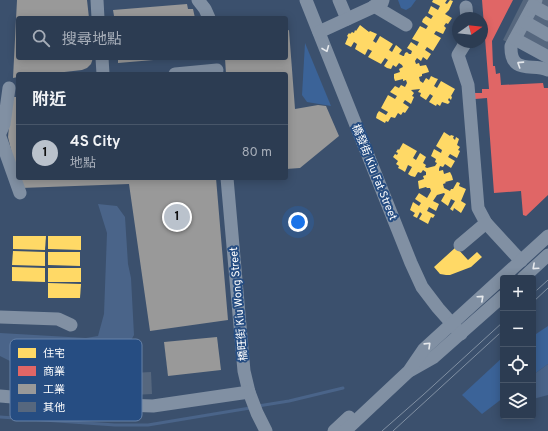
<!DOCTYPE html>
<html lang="zh-TW">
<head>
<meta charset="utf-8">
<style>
  body { margin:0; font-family:Overpass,"Noto Sans TC",sans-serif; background:#38475c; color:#f1f3f6 }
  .controls { position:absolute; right:12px; bottom:12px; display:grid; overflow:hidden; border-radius:4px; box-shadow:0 2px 10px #0003 }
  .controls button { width:36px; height:36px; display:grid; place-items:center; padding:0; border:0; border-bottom:1px solid #485669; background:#2c3c52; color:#f1f3f6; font:20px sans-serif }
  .compass { position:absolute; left:452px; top:12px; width:36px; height:36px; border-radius:50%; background:#2c3c52; box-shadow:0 2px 10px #0003; rotate:75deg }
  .you { position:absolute; left:298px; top:222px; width:14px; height:14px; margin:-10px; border:3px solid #fff; border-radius:50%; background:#1a73e8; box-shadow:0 0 0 6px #1a73e833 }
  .badge { display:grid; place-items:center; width:26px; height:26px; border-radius:50%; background:#bac2cc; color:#111; font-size:13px; font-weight:700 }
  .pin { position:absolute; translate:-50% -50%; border:2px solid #fff; box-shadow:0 1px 4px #0006 }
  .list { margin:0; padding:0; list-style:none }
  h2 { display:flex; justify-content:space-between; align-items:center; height:52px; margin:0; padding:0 16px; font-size:17px }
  h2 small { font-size:13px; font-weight:400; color:#a6adb8 }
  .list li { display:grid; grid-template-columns:26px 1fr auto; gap:12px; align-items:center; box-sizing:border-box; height:56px; padding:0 16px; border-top:1px solid #485669 }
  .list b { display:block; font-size:15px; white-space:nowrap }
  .list p { margin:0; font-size:13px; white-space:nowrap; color:#a6adb8 }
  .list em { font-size:13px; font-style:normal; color:#a6adb8 }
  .icon { flex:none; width:22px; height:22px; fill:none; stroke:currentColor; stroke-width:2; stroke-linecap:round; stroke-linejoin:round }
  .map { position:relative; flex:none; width:548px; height:431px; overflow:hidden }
  .search { position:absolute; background:#2c3c52; box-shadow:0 2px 10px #0003; left:16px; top:16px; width:272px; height:44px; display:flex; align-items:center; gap:10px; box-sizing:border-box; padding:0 14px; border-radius:4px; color:#a6adb8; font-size:15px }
  .panel { position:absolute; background:#2c3c52; box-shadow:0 2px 10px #0003; left:16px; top:72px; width:272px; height:108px; border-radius:4px }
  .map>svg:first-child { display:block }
  .green { fill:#3b6398 }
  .water { fill:#4a6489 }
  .homes { fill:#ffd966 }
  .shops { fill:#e06666 }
  .industry { fill:#999 }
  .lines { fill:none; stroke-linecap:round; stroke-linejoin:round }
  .stream { stroke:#4a6489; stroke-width:3 }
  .building { fill:#56677e }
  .minor { stroke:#8190a3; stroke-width:13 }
  .tram { stroke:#8190a3; stroke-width:1 }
  .oneway { stroke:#e6e9ed }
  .labels { text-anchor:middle; stroke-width:4; stroke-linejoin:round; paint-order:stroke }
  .street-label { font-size:11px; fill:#fff; stroke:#264d82 }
  .key { fill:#264d82; stroke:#6782a8; stroke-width:1 }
  .key-label { font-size:11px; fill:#fff }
</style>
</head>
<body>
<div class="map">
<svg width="548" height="431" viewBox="0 0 548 431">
  <rect width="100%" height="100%" fill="#3b506d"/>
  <g class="green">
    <path d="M 398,0 L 416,0 L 411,7 L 406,10 L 401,8 Z"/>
    <path d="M 305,43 L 331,106 L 307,102 L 302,95 Z"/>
    <path d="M 548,326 L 548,364 L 533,375 L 533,336 Z"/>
    <path d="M 503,357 L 503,398 L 482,414 L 462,395 Z"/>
  </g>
  <g class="water">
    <path d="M 98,204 L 117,206 L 125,217 L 128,264 L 131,278 L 134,335 L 128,346 L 126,376 L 117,382 L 22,374 L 16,364 L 0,356 L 0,333 L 86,338 L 98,336 L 104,314 L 107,233 Z"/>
    <path d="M 548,364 L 548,395 L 533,399 L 533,375 Z"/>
  </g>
  <g class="homes">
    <path d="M 433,0 L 447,0 L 445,3 L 447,4 L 450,0 L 453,1 L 449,10 L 445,14 L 452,18 L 448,24 L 446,23 L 444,26 L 446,28 L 443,34 L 436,31 L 434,34 L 441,38 L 433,51 L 427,47 L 425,50 L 431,54 L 427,60 L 423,57 L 421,61 L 417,58 L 415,61 L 416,64 L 419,63 L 420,66 L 426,65 L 428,69 L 429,72 L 422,74 L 422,76 L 419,77 L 420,81 L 423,83 L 426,78 L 429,80 L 431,76 L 435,78 L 438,79 L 434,86 L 437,88 L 441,81 L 455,89 L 451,96 L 452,97 L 451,100 L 449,98 L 448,100 L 450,102 L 448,104 L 442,102 L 440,106 L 437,104 L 436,106 L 429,102 L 433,96 L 430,94 L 426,100 L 420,96 L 421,93 L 418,92 L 420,89 L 411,90 L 414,93 L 412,96 L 414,97 L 411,104 L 405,100 L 403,103 L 409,107 L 405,113 L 403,112 L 401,115 L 398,113 L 395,118 L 391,117 L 388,122 L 386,121 L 385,123 L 376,118 L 377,114 L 379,111 L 386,115 L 388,112 L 381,108 L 388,95 L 395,99 L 397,96 L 390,92 L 395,86 L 399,88 L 401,85 L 405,87 L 407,83 L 406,80 L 403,81 L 403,79 L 395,81 L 394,78 L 394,74 L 400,72 L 399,69 L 403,67 L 402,65 L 399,63 L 396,67 L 393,65 L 391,69 L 387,68 L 384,66 L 388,60 L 385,58 L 381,64 L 368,57 L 372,51 L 368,49 L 365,55 L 355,49 L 357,44 L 354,42 L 351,47 L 345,44 L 348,37 L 347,36 L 349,33 L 350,34 L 352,32 L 354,33 L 355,30 L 356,31 L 360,25 L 369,32 L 370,31 L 377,34 L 373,41 L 376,43 L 380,36 L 393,44 L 389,50 L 392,52 L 396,45 L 402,50 L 399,54 L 403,56 L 404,56 L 405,53 L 407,52 L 409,54 L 411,54 L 412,51 L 407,48 L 411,42 L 417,46 L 419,42 L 412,39 L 420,26 L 426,29 L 428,26 L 422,22 L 423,19 L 426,16 L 431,19 L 433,16 L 428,13 L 431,6 L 438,10 L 440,6 L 432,2 Z"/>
    <path d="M 444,132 L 450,136 L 451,135 L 454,136 L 453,138 L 455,140 L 456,137 L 459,139 L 457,145 L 460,147 L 458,150 L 460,151 L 457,158 L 450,154 L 448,157 L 455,161 L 451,168 L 445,164 L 443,167 L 440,166 L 439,169 L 439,171 L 443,170 L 444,174 L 450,172 L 452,176 L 453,180 L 445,182 L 446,183 L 443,184 L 444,188 L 450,191 L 451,189 L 453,189 L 457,182 L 460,183 L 459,186 L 466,189 L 461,201 L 466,204 L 461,213 L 454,208 L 453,211 L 450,209 L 455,201 L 451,199 L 448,206 L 441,201 L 445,194 L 444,193 L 437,195 L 433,201 L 439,204 L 436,211 L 429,207 L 427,211 L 435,215 L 433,218 L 431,217 L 428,224 L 419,219 L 422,214 L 420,212 L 417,218 L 413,216 L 415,213 L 410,210 L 413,202 L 419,206 L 421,203 L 415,199 L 419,193 L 427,198 L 431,191 L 430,188 L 427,188 L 426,187 L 419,189 L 418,181 L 424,179 L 423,176 L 426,175 L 426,172 L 423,170 L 421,173 L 418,172 L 415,177 L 411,176 L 408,174 L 412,167 L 408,165 L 405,172 L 402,170 L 398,168 L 399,166 L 396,164 L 398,161 L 393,157 L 395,154 L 397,155 L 398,153 L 396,152 L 398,149 L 399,150 L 403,143 L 417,151 L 413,158 L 416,160 L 420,153 L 426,157 L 423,163 L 426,165 L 425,167 L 427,168 L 435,166 L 437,163 L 435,162 L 436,159 L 431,156 L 434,149 L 441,153 L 442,150 L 436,146 Z"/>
    <path d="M 13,236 L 46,236 L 45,250 L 13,249 Z"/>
    <path d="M 48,236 L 81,236 L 81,250 L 48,249 Z"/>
    <path d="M 456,247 L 468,260 L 477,252 L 482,257 L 471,267 L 450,275 L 446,275 L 440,274 L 434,267 Z"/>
    <path d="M 13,251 L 45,252 L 45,266 L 12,265 Z"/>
    <path d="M 48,252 L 80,252 L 80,266 L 48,265 Z"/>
    <path d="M 12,267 L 45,268 L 45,282 L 12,281 Z"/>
    <rect x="48" y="268" width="33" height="14"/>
    <path d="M 48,283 L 81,284 L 80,298 L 48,298 Z"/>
  </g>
  <path class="shops" d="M 482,0 L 513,0 L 492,41 L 493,66 L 495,66 L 496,74 L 500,73 L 501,85 L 543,83 L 544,88 L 548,88 L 548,195 L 526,216 L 523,215 L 521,191 L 494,193 L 487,98 L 475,99 L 474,93 L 482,93 L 482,89 L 489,89 Z"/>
  <g class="industry">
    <path d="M 17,0 L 87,0 L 89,18 L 18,18 L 18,58 L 93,58 L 91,64 L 87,68 L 82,70 L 47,74 L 18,74 L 18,77 L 13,78 Z"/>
    <path d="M 187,4 L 188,9 L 193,9 L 195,18 L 108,18 L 108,17 L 114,16 L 113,10 Z"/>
    <path d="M 289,30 L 295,109 L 318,105 L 326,106 L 339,136 L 300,168 L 286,169 L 286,74 L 226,74 L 225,58 L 286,58 L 286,31 Z"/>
    <path d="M 118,58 L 165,58 L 165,59 L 118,63 Z"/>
    <path d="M 12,97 L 18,97 L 17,175 L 8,137 Z"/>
    <path d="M 18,178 L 216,178 L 228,320 L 150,331 L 129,184 L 21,188 Z"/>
    <path d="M 217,337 L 221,370 L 168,376 L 164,342 Z"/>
  </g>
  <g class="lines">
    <g class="stream">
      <path d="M 258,406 L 289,401 L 343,388"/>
      <path d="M 0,417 L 115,425 L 148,425 L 250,408"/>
    </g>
  </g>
  <g class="building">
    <path d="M 523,0 L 548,0 L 548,63 L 503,40 Z"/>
    <path d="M 151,372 L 152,394 L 134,395 L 132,373 Z"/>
  </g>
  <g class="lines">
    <g class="minor">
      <path d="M 97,0 L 98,18"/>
      <path d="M 198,0 L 205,9 L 209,18"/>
      <path d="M 306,0 L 411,263 L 422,287 L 438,308 L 461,334"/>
      <path d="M 339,0 L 347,19"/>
      <path d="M 536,0 L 511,46 C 510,75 533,63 548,70"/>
      <path d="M 374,6 L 406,25"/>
      <path d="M 533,6 L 548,14"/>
      <path d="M 466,7 L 467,18"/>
      <path d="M 525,22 L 548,35"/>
      <path d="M 319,32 L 382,3 L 383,0"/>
      <path d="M 515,39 L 548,57"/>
      <path d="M 466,42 L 458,55 L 468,85 L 478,208 L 486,223 L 521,261"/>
      <path d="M 102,58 L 103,74"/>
      <path d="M 175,74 L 217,70"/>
      <path d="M 0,133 L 4,124 L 9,88"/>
      <path d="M 0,137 L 20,193"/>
      <path d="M 227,178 L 244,371 L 249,392 L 257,413 L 266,431"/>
      <path d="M 460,245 L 486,223"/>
      <path d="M 523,278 L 548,255"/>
      <path d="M 0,317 L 58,319 L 71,325"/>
      <path d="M 411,370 L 434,357 L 503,296"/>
      <path d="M 0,396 L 94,404 L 153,406 L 249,392"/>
      <path d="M 334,431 L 349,417"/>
      <path d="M 345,431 L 409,371 L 424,349 L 548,236"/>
    </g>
    <g class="tram">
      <path d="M 537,290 L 548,280"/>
      <path d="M 533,302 L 548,288"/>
      <path d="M 382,431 L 423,395 L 503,322"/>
      <path d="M 393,431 L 499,334"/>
    </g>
  </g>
  <defs><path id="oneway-chevron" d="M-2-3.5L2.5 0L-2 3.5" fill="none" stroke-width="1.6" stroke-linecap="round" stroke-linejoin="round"/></defs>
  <g class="oneway">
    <use href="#oneway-chevron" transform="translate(326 49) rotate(68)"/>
    <use href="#oneway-chevron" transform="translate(520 64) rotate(-147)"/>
    <use href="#oneway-chevron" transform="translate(535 267) rotate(138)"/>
    <use href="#oneway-chevron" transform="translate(481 298) rotate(-42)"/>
    <use href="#oneway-chevron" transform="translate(428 345) rotate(-44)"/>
  </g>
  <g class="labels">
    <g class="street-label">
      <text transform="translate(375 172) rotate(68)" y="4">橋發街 Kiu Fat Street</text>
      <text transform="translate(238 304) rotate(-95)" y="4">橋旺街 Kiu Wong Street</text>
    </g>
  </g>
  <rect x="10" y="339" width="132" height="82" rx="6" class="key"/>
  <rect x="18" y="348" width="18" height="10" fill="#ffd966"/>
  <rect x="18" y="366" width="18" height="10" fill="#e06666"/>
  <rect x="18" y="384" width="18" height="10" fill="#999"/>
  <rect x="18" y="402" width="18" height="10" fill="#56677e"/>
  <g class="key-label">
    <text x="43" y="357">住宅</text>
    <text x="43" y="375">商業</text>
    <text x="43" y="393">工業</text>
    <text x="43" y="411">其他</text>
  </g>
</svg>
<div class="controls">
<button>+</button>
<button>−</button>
<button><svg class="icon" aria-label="locate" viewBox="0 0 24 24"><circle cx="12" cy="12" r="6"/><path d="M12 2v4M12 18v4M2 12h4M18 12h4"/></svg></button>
<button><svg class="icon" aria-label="layers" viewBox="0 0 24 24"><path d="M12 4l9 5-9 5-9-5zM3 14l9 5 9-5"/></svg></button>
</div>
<svg class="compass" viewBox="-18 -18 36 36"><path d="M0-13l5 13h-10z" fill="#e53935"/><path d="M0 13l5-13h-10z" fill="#a6adb8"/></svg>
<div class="you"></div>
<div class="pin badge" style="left:177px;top:217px">1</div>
<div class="search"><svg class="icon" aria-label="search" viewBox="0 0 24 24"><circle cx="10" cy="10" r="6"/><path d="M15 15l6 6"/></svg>搜尋地點</div>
<section class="panel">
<h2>附近<small></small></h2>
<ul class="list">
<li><span class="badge">1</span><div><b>4S City</b><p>地點</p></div><em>80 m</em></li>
</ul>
</section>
</div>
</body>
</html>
